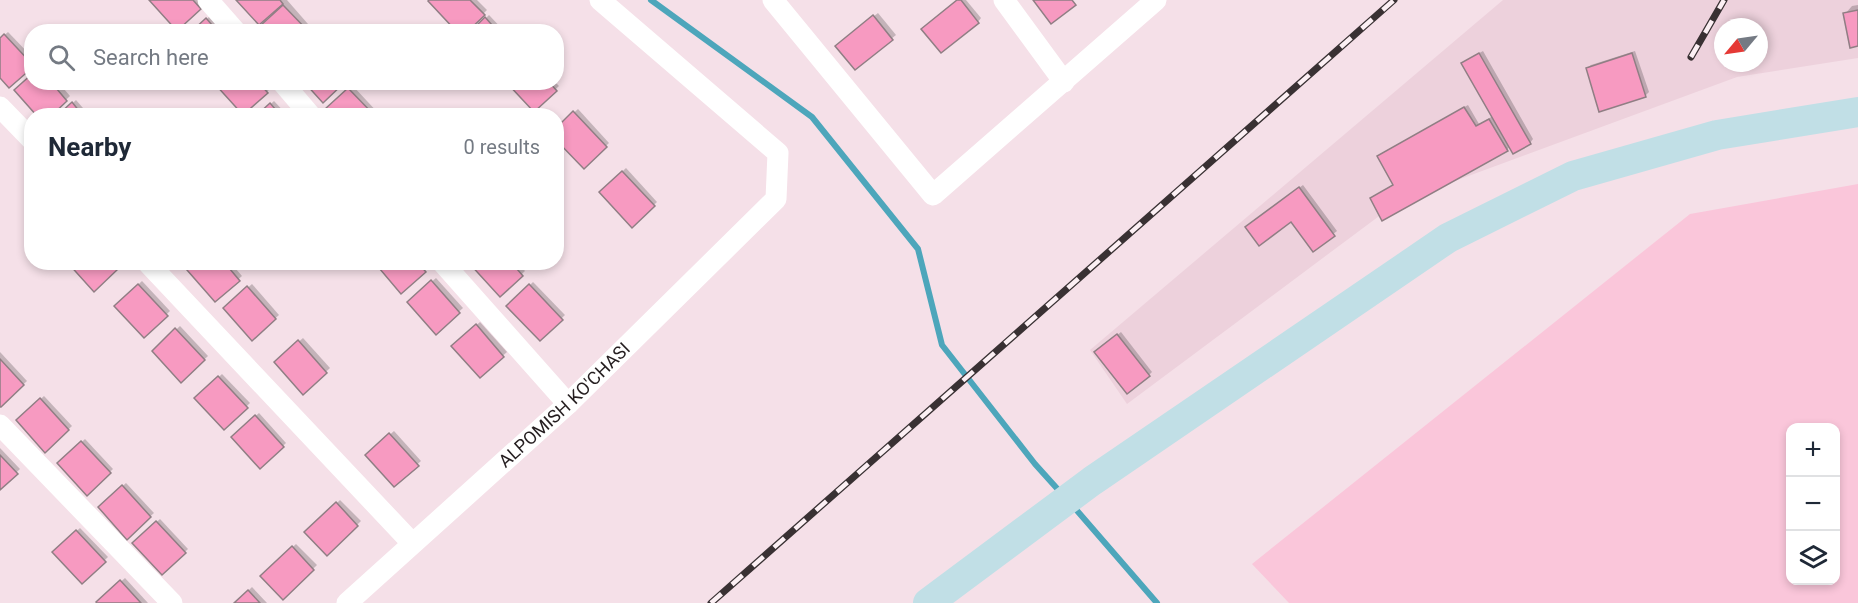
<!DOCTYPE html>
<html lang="en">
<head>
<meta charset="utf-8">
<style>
  body { margin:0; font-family:Roboto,sans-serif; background:#f2f2f3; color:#1f2937 }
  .controls { position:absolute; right:18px; bottom:18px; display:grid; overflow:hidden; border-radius:12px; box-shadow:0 3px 9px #0003 }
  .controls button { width:54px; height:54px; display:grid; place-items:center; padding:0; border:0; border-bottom:2px solid #e0e1e3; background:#fff; color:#1f2937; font:30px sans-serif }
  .compass { position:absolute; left:1714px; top:18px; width:54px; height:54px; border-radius:50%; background:#fff; box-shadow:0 3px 9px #0003; rotate:241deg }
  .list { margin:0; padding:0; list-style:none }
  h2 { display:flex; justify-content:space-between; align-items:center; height:78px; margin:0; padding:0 24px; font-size:26px }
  h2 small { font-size:20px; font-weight:400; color:#747a83 }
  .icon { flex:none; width:33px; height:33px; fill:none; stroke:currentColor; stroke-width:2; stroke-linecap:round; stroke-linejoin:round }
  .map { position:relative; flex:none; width:1858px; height:603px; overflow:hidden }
  .search { position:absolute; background:#fff; box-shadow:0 3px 9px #0003; left:24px; top:24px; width:540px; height:66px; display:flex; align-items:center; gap:15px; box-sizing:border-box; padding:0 21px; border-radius:24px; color:#747a83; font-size:22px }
  .panel { position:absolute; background:#fff; box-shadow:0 3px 9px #0003; left:24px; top:108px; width:540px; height:162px; border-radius:24px }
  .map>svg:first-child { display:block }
  .built { fill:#edd1dc; fill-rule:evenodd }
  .green { fill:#fac6da; fill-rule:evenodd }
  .shadow { fill:#0003 }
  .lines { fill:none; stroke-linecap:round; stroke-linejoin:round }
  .stream { stroke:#4da6bb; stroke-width:6 }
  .building { fill:#f79ac1; stroke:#907e84; stroke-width:1.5 }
  .minor { stroke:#fff; stroke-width:21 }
  .secondary { stroke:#c1dfe6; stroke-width:30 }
  .rail-casing { stroke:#393133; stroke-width:7 }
  .rail { stroke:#fcf0f4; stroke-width:4.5; stroke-dasharray:14; stroke-linecap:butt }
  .labels { text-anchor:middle; stroke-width:6; stroke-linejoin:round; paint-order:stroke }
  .street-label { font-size:18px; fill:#241d1f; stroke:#fcf0f4 }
</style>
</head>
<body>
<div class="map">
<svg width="1858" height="603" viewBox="0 0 1858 603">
  <rect width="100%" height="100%" fill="#f5e0e8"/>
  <path class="built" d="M 1503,0 L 1858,0 L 1858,58 L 1737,77 L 1398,202 L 1127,404 L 1090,350 ZM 1723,27 L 1759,27 L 1759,63 L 1723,63 Z"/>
  <path class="green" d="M 1858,184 L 1858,603 L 1289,603 L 1252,564 L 1690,214 ZM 1790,428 L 1836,428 L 1836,580 L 1790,580 Z"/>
  <g class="shadow">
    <path d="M 151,0 L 199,0 L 204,5 L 177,29 Z"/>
    <path d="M 238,0 L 287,0 L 315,32 L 267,32 L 262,26 L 276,11 Z"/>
    <path d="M 431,0 L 477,0 L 487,10 L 465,32 Z"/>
    <path d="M 958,0 L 966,0 L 981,18 L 978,22 Z"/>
    <path d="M 1858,5 L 1858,45 L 1845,14 L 1852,6 Z"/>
    <path d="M 878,13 L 896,35 L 855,68 L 841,42 Z"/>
    <path d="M 489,15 L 505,32 L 472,32 Z"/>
    <path d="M 210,16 L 224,32 L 193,32 Z"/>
    <path d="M 8,32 L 32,57 L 32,66 L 0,76 L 0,39 Z"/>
    <path d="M 1483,51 L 1533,139 L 1530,143 L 1510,146 L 1507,150 L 1371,198 L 1394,184 L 1379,156 L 1382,153 L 1468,105 L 1479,124 L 1493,116 L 1467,60 Z"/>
    <path d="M 1635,51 L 1649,92 L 1645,96 L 1587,68 L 1591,65 Z"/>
    <path d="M 32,82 L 58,82 L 70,96 L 49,116 Z"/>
    <path d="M 217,82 L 264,82 L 270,89 L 243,113 Z"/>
    <path d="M 508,82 L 555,82 L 559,86 L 534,110 Z"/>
    <path d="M 352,85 L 381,116 L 333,116 L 327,109 Z"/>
    <path d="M 76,100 L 90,116 L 59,116 Z"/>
    <path d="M 274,101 L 288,116 L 258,116 Z"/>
    <path d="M 578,109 L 609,143 L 584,167 L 556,129 Z"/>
    <path d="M 626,168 L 657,202 L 632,225 L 601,192 Z"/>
    <path d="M 1303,185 L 1337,231 L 1313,250 L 1291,220 L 1250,224 Z"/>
    <path d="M 69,262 L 117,262 L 120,265 L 94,290 Z"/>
    <path d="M 197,262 L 230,262 L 242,276 L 215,300 Z"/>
    <path d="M 376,262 L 424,262 L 428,267 L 401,291 Z"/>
    <path d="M 470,262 L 517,262 L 525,271 L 500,295 Z"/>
    <path d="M 436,278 L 463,308 L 436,332 L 409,302 Z"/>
    <path d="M 142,281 L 170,311 L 144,336 L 116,306 Z"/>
    <path d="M 533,282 L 565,315 L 540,339 L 509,306 Z"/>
    <path d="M 252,284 L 279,315 L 252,339 L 225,308 Z"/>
    <path d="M 480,322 L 507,352 L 480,376 L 453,346 Z"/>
    <path d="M 180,326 L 208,356 L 181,381 L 154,351 Z"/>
    <path d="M 1121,332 L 1152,372 L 1149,375 L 1100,349 Z"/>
    <path d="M 303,338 L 330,368 L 303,393 L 276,362 Z"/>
    <path d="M 0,352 L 27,381 L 1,405 L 0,404 Z"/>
    <path d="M 222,374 L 250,403 L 224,428 L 197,398 Z"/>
    <path d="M 44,396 L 72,426 L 46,450 L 18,420 Z"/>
    <path d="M 259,413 L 286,443 L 261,467 L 233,437 Z"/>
    <path d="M 394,431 L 421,461 L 394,485 L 367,455 Z"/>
    <path d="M 85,439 L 113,469 L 87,493 L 59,464 Z"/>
    <path d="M 0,448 L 20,469 L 0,488 Z"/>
    <path d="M 126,483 L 154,513 L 127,537 L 100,507 Z"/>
    <path d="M 340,500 L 361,521 L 327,554 L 307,532 Z"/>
    <path d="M 160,519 L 188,549 L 162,573 L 134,543 Z"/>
    <path d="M 80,528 L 108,557 L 82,582 L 54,552 Z"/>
    <path d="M 296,544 L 317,565 L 283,598 L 262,576 Z"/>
    <path d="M 125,578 L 148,603 L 99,603 L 102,599 Z"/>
    <path d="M 252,587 L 267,603 L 236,603 Z"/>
  </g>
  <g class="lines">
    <g class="stream">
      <path d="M 651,0 L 812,117 L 918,249 L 942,345 L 1035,464 L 1062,494"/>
      <path d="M 1073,506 L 1157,603"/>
    </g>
  </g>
  <g class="building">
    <path d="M 149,0 L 193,0 L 201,9 L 177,31 Z"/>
    <path d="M 236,0 L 280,0 L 283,4 L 259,25 Z"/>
    <path d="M 429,0 L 470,0 L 485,15 L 467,32 L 457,32 L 428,1 Z"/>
    <path d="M 957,0 L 961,0 L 979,23 L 941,53 L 921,29 Z"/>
    <path d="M 1033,0 L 1072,0 L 1076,5 L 1051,24 Z"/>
    <path d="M 283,5 L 309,32 L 265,32 L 260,26 Z"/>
    <path d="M 1858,10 L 1858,46 L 1850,48 L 1843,13 Z"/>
    <path d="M 873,15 L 893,40 L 855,70 L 835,46 Z"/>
    <path d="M 485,17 L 498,32 L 470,32 Z"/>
    <path d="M 206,18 L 218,32 L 191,32 Z"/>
    <path d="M 4,34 L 32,64 L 32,68 L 9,88 L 0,78 L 0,38 Z"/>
    <path d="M 1479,53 L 1531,144 L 1513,154 L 1461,63 Z"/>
    <path d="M 1632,53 L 1646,97 L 1599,112 L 1586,68 Z"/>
    <path d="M 32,74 L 32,82 L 51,82 L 67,101 L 51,116 L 37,116 L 14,90 Z"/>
    <path d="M 258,82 L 268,93 L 243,115 L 214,83 Z"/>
    <path d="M 304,82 L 345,82 L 323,103 Z"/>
    <path d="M 506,82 L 549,82 L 557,91 L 534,112 Z"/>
    <path d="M 348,88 L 375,116 L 331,116 L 325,109 Z"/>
    <path d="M 72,102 L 83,116 L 57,116 Z"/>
    <path d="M 270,103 L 281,116 L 256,116 Z"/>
    <path d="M 1464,107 L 1476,126 L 1489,119 L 1508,151 L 1382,221 L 1370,198 L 1393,185 L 1377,156 Z"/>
    <path d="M 573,111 L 607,147 L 584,169 L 556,140 L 556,128 Z"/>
    <path d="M 622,171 L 655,206 L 632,228 L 599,192 Z"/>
    <path d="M 1299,187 L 1335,236 L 1313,252 L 1291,222 L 1259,246 L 1245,227 Z"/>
    <path d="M 67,262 L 111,262 L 117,270 L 94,292 Z"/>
    <path d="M 195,262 L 224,262 L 240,281 L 215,302 L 187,270 Z"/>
    <path d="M 374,262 L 417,262 L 426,272 L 401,294 Z"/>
    <path d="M 468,262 L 511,262 L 523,276 L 500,297 Z"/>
    <path d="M 431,280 L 460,313 L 436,335 L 407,302 Z"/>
    <path d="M 138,284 L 168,316 L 144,338 L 114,306 Z"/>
    <path d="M 529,284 L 563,320 L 540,341 L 506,306 Z"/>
    <path d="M 247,286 L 276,319 L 252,341 L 223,308 Z"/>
    <path d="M 476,324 L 504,357 L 480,378 L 451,346 Z"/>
    <path d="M 175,328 L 205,360 L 181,383 L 152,351 Z"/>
    <path d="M 1117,334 L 1150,376 L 1127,394 L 1094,352 Z"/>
    <path d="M 298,340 L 327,373 L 303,395 L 274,362 Z"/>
    <path d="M 0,359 L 24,385 L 1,407 L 0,407 Z"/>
    <path d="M 218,376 L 248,408 L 224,430 L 194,398 Z"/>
    <path d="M 40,398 L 69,430 L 45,453 L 16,420 Z"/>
    <path d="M 255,415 L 284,447 L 260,469 L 231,437 Z"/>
    <path d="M 389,433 L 419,466 L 394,487 L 365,455 Z"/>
    <path d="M 81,441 L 111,473 L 87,496 L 57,463 Z"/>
    <path d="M 0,455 L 18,474 L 0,490 Z"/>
    <path d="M 122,485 L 151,517 L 127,540 L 98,507 Z"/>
    <path d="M 336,502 L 358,526 L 327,556 L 304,532 Z"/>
    <path d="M 156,521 L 186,553 L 162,575 L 132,543 Z"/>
    <path d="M 76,530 L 106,562 L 82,584 L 52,552 Z"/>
    <path d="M 292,546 L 314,570 L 283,600 L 260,576 Z"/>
    <path d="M 120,580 L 141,603 L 97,603 L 96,602 Z"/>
    <path d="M 248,590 L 260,603 L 234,603 Z"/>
  </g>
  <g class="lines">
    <g class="minor">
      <path d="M 208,0 L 236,32"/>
      <path d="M 773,0 L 933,195 L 1156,0"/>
      <path d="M 1004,0 L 1064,82"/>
      <path d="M 282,82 L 311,116"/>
      <path d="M 0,107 L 32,140"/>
      <path d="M 147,262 L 412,543"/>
      <path d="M 442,262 L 568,404"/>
      <path d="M 0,425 L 172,603"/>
      <path id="s1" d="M 347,603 L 568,404 L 776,199 L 778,153 L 600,0"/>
    </g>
    <path class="secondary" d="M 928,603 L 1092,481 L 1448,238 L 1573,176 L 1717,135 L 1858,112"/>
    <g class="rail-casing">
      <g id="rail">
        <path d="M 1691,57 L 1724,0"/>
        <path d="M 711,603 L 1394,0"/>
      </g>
    </g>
    <use href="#rail" class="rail"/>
  </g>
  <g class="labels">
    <g class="street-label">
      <text dy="6" stroke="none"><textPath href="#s1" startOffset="294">ALPOMISH KO'CHASI</textPath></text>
    </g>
  </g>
</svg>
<div class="controls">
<button>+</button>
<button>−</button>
<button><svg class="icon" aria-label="layers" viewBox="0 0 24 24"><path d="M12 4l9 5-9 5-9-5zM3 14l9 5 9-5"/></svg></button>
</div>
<svg class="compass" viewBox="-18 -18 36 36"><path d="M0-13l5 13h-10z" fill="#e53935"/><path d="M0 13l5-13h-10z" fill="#747a83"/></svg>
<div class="search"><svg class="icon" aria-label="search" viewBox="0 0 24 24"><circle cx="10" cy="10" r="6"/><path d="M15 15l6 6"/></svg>Search here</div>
<section class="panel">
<h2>Nearby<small>0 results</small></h2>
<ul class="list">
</ul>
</section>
</div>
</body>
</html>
